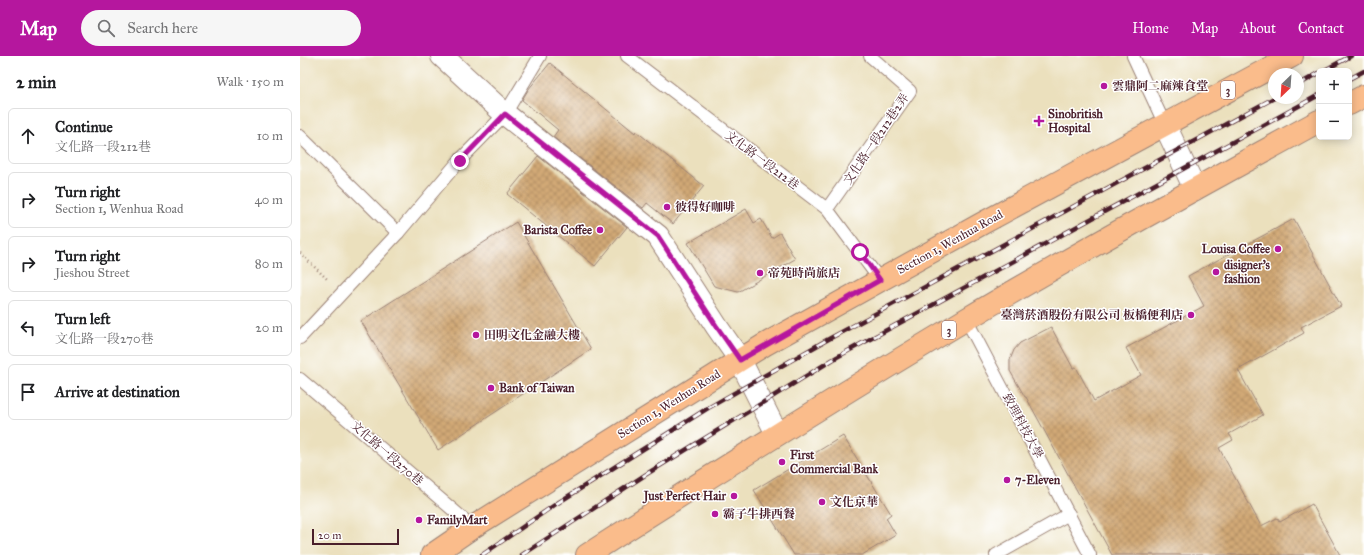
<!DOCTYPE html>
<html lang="en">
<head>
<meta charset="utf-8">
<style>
  body { margin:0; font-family:"IM FELL Great Primer","Noto Serif TC",serif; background:#f6f6f6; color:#202124 }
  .controls { position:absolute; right:12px; top:12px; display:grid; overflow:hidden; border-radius:6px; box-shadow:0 2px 10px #0003 }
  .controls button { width:36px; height:36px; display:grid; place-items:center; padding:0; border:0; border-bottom:1px solid #e0e0e0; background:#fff; color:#202124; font:20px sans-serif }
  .compass { position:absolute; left:968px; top:12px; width:36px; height:36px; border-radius:50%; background:#fff; box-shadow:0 2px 10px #0003; rotate:205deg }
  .scale { position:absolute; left:12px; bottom:10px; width:87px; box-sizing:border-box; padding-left:4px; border:2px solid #4a1f2b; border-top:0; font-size:11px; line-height:14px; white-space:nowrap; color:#4a1f2b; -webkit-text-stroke:3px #fff; paint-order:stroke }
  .stop { position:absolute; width:12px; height:12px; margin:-9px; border:3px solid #b5179e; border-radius:50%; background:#fff }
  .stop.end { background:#b5179e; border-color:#fff; box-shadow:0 1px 4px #0008 }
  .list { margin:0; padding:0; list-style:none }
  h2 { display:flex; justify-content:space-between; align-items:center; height:52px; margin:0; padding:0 16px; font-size:17px }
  h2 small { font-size:13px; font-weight:400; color:#757577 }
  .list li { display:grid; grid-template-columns:26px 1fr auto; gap:12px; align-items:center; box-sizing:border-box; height:56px; margin:0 8px 8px; padding:0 8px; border:1px solid #e0e0e0; border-radius:6px }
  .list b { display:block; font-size:15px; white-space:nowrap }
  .list p { margin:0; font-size:13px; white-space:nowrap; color:#757577 }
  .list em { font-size:13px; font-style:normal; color:#757577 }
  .icon { flex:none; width:22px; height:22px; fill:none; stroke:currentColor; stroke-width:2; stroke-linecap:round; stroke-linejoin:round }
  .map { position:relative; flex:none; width:1064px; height:499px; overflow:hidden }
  header { display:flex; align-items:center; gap:24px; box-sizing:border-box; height:56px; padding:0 20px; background:#b5179e; color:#fff }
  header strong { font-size:19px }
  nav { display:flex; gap:22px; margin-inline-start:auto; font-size:14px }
  .search { width:280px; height:36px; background:#f6f6f6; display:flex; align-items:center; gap:10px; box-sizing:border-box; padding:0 14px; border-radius:22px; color:#757577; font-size:15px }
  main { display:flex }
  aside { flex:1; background:#fff }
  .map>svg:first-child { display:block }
  .building { fill:url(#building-cross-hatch) }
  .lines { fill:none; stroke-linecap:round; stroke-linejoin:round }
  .lane-casing { stroke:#9a8074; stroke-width:14 }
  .street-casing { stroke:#9a8074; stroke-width:24 }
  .primary-casing { stroke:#9a8074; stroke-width:24 }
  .path { stroke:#9a8074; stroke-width:2.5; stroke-dasharray:1 3; stroke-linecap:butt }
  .lane { stroke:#fff; stroke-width:12 }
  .street { stroke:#fff; stroke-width:22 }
  .primary { stroke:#fabc8b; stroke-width:22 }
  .rail-casing { stroke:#4a1f2b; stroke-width:4.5 }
  .rail { stroke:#fff; stroke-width:3; stroke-dasharray:9; stroke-linecap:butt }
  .route { stroke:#b5179e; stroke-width:5 }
  .poi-dot { fill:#b5179e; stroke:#fff; stroke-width:1.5 }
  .labels { text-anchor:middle; stroke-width:3; stroke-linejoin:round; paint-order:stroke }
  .shield { fill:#fff; stroke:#80626b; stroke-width:1 }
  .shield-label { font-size:11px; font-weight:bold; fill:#4a1f2b }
  .poi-label { font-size:12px; font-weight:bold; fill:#4a1f2b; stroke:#fff; text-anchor:start }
  .street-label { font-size:12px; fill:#4a1f2b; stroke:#fff }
</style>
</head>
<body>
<header>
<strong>Map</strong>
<div class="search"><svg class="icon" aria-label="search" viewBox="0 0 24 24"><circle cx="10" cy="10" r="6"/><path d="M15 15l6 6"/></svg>Search here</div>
<nav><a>Home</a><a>Map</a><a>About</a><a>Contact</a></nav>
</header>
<main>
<aside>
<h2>2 min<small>Walk · 150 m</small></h2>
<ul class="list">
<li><svg class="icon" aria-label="ahead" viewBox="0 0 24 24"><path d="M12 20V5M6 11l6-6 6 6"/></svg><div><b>Continue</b><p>文化路一段212巷</p></div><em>10 m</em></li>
<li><svg class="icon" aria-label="right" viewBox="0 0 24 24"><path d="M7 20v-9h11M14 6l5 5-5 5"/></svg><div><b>Turn right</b><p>Section 1, Wenhua Road</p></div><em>40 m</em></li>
<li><svg class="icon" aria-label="right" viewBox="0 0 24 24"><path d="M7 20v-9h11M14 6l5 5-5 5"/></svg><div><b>Turn right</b><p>Jieshou Street</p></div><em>80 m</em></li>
<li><svg class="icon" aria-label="left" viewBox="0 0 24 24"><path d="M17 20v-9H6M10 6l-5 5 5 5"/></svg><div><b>Turn left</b><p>文化路一段270巷</p></div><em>20 m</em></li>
<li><svg class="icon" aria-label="arrive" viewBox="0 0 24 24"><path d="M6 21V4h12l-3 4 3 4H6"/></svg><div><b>Arrive at destination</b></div></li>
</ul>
</aside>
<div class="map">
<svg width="1064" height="499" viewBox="0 0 1064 499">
  <defs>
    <pattern id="building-cross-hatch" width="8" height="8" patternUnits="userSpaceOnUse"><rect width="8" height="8" fill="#d1a976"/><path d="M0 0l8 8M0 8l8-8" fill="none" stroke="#ac8961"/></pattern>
  </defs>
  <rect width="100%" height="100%" fill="#fff"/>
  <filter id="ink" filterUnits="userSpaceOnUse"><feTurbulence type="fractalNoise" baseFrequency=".025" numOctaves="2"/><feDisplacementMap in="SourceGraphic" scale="8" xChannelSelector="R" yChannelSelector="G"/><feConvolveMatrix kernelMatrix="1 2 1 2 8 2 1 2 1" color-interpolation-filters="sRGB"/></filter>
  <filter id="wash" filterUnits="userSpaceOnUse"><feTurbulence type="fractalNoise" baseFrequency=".012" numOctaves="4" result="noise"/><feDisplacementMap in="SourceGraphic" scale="16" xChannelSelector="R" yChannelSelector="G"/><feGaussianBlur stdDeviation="0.9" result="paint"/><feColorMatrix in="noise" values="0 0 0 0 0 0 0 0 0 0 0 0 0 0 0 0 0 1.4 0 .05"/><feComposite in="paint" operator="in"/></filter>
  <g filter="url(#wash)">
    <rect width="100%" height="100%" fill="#ebe0bd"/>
    <g id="blocks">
      <g class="building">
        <path d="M 250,7 L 335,77 L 336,75 L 404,130 L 373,168 L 347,147 L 343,152 L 253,81 L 258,74 L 222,44 L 228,34 Z"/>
        <path d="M 238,100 L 327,171 L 295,210 L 207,138 Z"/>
        <path d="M 446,153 L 454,167 L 461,163 L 472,182 L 480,177 L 495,203 L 438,236 L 414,230 L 388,187 Z"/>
        <path d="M 994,163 L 1041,250 L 1001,271 L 1004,277 L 938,314 L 963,359 L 929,378 L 933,384 L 919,392 L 961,470 L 977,462 L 980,466 L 1012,448 L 1040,499 L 812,499 L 726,341 L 725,341 L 710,315 L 710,304 L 714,294 L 720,287 L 751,271 L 773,312 L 776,311 L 794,345 L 841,319 L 826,292 L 904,250 L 888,220 Z"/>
        <path d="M 216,166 L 291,293 L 138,394 L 61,265 Z"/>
        <path d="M 543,380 L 591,458 L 586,462 L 596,479 L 562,499 L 494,499 L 454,434 Z"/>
      </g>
    </g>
  </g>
  <g filter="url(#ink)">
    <use href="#blocks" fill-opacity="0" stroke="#9a8074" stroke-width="1"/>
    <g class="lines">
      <g class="lane-casing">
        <g id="lane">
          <path d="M 327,0 L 527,153 L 580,224"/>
          <path d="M 833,0 L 865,69"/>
          <path d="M 0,80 L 98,177"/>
          <path d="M 527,153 L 610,35 L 570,0"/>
          <path d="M 666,263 L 790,499"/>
          <path d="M 0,282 L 98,177 L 159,105 L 205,58 L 240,0"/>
          <path d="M 0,323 L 173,471"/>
          <path d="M 696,499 L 769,458"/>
        </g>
      </g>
      <g class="street-casing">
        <g id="street">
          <path d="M 142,0 L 205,58 L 358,180 L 417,271 L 440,304 L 477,378"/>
          <path d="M 865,69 L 895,133"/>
        </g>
      </g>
      <g class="primary-casing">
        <g id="primary">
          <path d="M 1049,48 L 1064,40"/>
          <path d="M 132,499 L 173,471 L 464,289 L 683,167 L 992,0"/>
          <path d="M 287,499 C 412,419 538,340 665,264 C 781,195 900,130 1019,65"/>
        </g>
      </g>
      <path class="path" d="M 0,197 L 27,223"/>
      <use href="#lane" class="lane"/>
      <use href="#street" class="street"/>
      <use href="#primary" class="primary"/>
      <g class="rail-casing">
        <g id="rail">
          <path d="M 1023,15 L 1051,0"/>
          <path d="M 1049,23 L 1064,15"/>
          <path d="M 998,29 L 1019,17"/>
          <path d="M 182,499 L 256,448 L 408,352 L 525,285 L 974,42"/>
          <path d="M 222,499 L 345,419 L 537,301 L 1019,39"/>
        </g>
      </g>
      <use href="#rail" class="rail"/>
    </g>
  </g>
  <g class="lines" filter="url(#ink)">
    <path class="route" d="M 160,105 L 205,58 L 358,180 L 417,271 L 440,304 L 580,224 L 560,196"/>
  </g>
  <g class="poi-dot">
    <circle cx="804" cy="30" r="4"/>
    <path d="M737 59h4v4h4v4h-4v4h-4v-4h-4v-4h4z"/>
    <circle cx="367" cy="151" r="4"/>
    <circle cx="300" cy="174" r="4"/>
    <circle cx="978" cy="193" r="4"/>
    <circle cx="916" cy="216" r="4"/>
    <circle cx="460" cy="217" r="4"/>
    <circle cx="891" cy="259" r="4"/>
    <circle cx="176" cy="279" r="4"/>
    <circle cx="191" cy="332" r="4"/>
    <circle cx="482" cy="406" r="4"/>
    <circle cx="707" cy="424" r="4"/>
    <circle cx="434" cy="440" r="4"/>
    <circle cx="522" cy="446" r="4"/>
    <circle cx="415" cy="458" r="4"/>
    <circle cx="119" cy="464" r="4"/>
  </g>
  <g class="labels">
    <g class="shield">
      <rect x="921" y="25" width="14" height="18" rx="3"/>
      <rect x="642" y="265" width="14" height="18" rx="3"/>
    </g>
    <g class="shield-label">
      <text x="928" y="38">3</text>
      <text x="649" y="278">3</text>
    </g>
    <g class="poi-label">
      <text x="812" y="34">雲鼎阿二麻辣食堂</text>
      <text x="748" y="62">Sinobritish<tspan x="748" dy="14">Hospital</tspan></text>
      <text x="375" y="155">彼得好咖啡</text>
      <text x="292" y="178" text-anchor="end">Barista Coffee</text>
      <text x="970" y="197" text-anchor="end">Louisa Coffee</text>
      <text x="924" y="213">disigner's<tspan x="924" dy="14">fashion</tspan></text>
      <text x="468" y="221">帝苑時尚旅店</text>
      <text x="883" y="263" text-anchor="end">臺灣菸酒股份有限公司 板橋便利店</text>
      <text x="184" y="283">田明文化金融大樓</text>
      <text x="199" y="336">Bank of Taiwan</text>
      <text x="490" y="403">First<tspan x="490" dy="14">Commercial Bank</tspan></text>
      <text x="715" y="428">7-Eleven</text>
      <text x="426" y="444" text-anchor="end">Just Perfect Hair</text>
      <text x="530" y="450">文化京華</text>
      <text x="423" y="462">霸子牛排西餐</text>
      <text x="127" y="468">FamilyMart</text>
    </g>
    <g class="street-label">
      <text transform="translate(576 83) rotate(-56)" y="4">文化路一段212巷2弄</text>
      <text transform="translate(462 104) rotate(37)" y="4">文化路一段212巷</text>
      <text transform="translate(650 186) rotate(-29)" y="4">Section 1, Wenhua Road</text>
      <text transform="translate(369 348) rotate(-32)" y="4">Section 1, Wenhua Road</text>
      <text transform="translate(723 370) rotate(62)" y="4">致理科技大學</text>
      <text transform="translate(87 397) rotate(41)" y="4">文化路一段270巷</text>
    </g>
  </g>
</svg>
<div class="controls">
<button>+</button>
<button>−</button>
</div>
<svg class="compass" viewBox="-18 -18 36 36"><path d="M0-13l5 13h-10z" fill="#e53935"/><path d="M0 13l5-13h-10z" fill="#757577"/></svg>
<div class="scale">20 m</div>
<div class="stop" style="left:560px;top:196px"></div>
<div class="stop end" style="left:160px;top:105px"></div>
</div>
</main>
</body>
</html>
